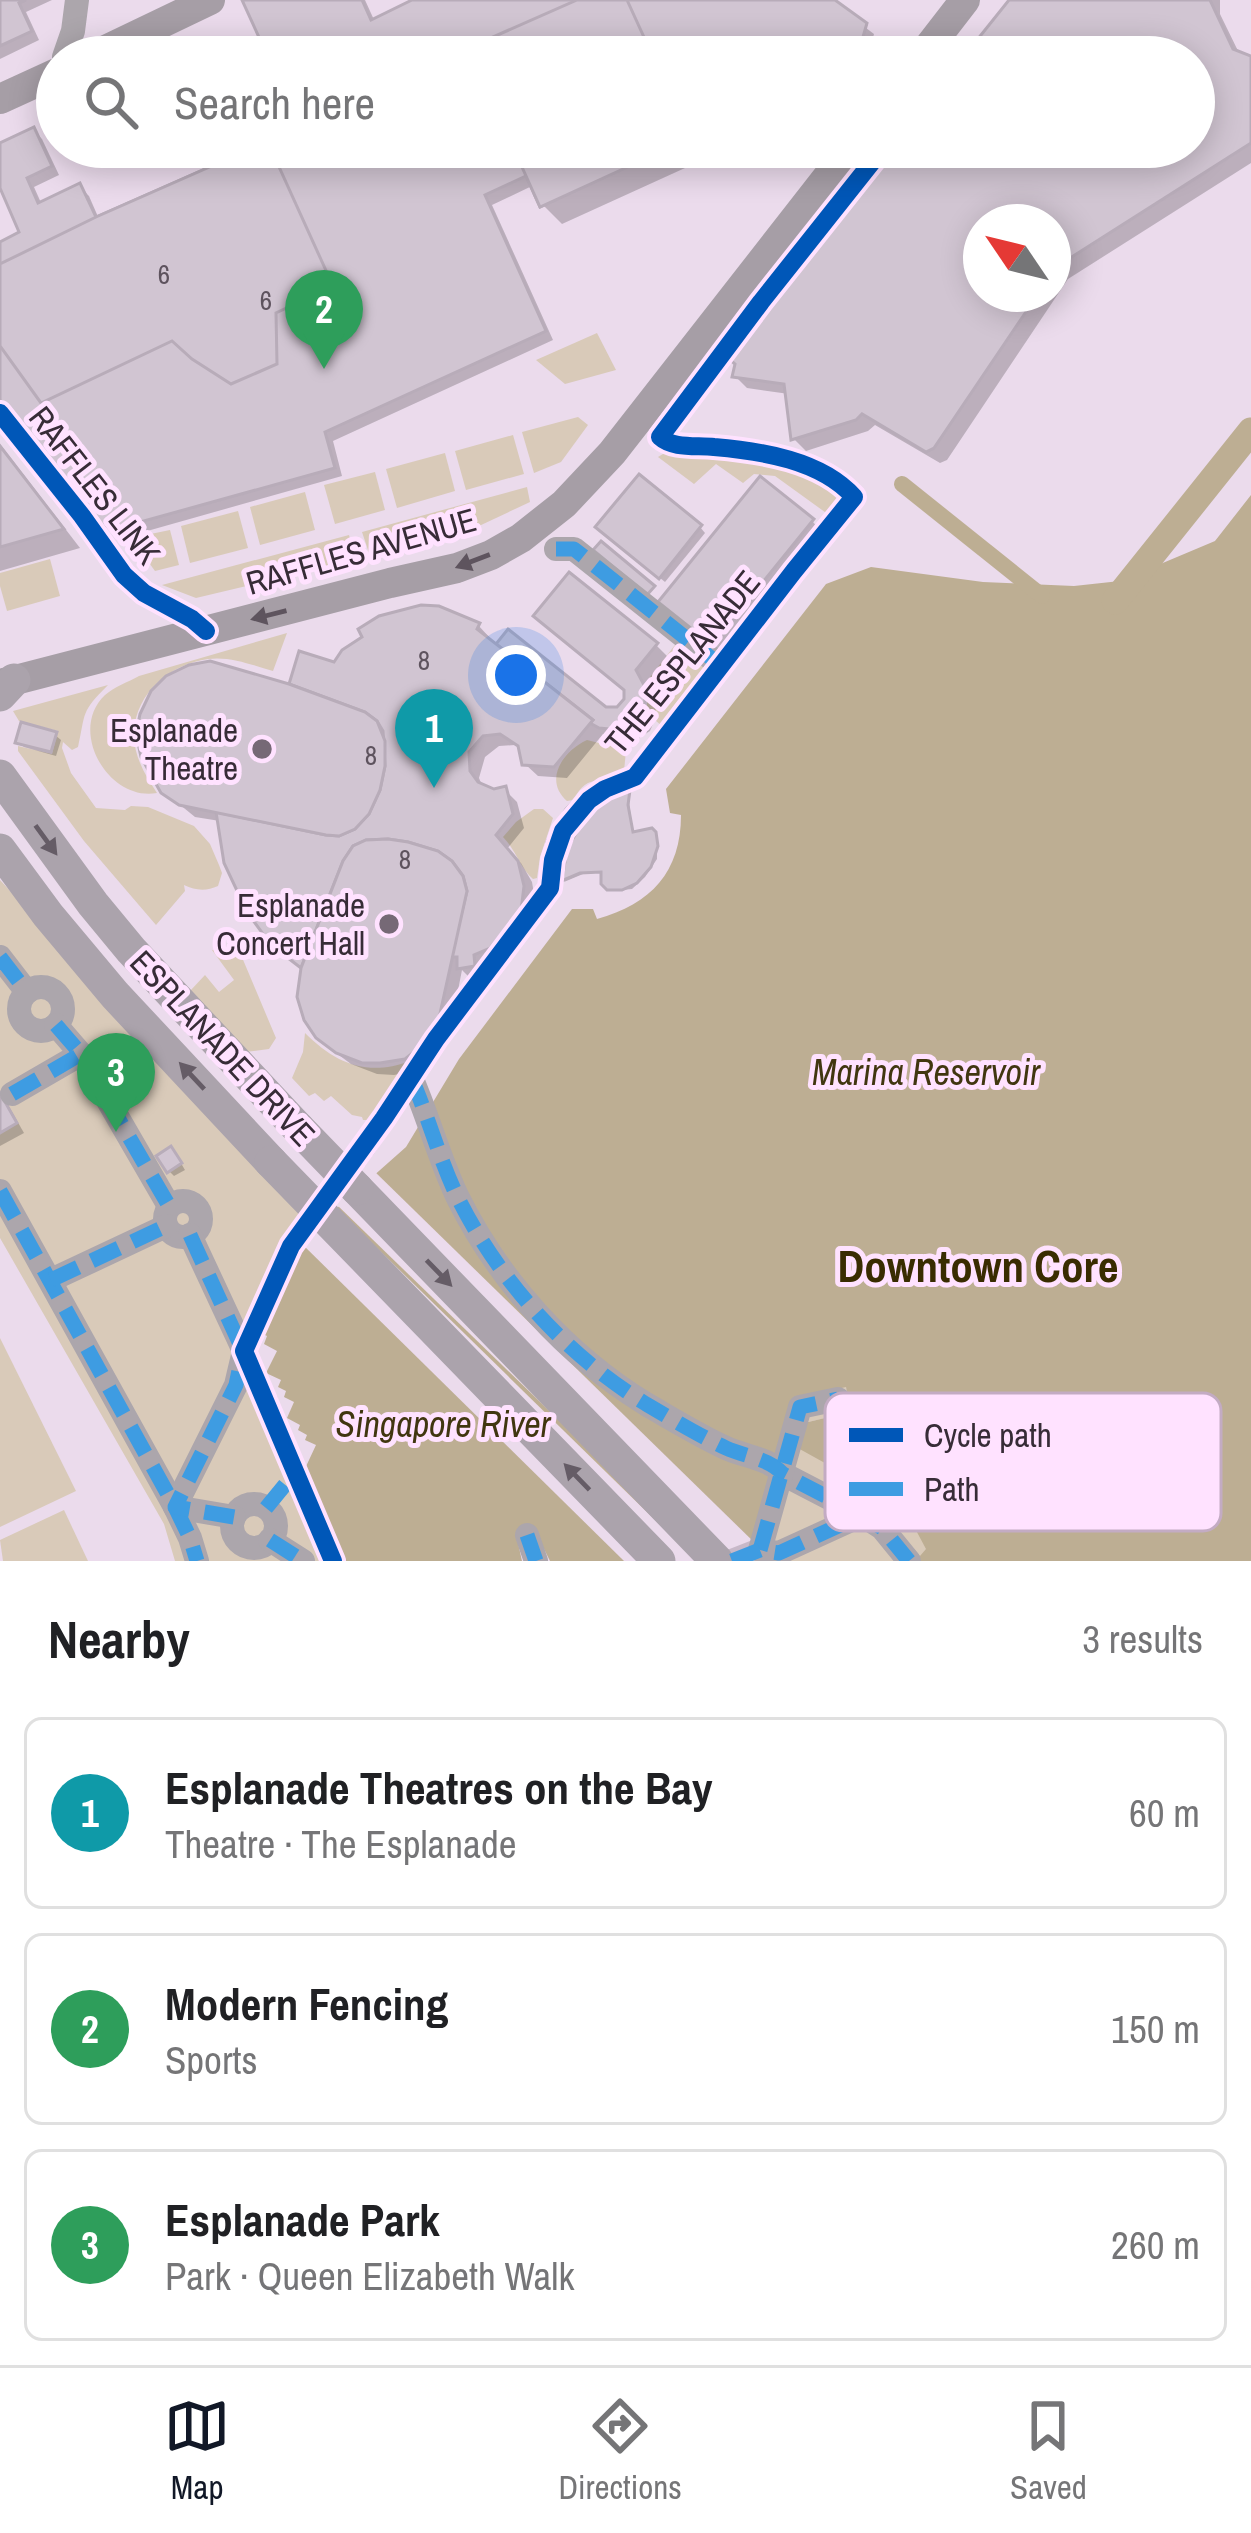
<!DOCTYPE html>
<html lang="en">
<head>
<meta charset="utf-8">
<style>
  body { margin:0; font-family:"Archivo Narrow",sans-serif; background:#f2f2f2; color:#202124 }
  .compass { position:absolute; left:963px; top:204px; width:108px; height:108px; border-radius:50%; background:#fff; box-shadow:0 6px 30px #0003; rotate:305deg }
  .you { position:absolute; left:516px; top:675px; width:42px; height:42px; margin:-30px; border:9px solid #fff; border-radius:50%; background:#1a73e8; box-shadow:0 0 0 18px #1a73e833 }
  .badge { display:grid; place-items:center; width:78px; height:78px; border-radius:50%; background:#111827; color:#fff; font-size:39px; font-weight:700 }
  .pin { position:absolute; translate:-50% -99px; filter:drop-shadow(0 3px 6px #0008) }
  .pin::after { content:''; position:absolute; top:63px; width:42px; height:36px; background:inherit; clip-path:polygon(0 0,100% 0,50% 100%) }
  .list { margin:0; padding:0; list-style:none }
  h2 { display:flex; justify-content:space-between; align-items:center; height:156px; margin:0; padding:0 48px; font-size:51px }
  h2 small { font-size:39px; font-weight:400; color:#757577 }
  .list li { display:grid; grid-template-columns:78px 1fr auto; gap:36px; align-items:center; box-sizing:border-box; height:192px; margin:0 24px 24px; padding:0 24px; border:3px solid #e0e0e0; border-radius:18px }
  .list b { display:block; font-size:45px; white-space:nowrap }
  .list p { margin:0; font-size:39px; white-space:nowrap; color:#757577 }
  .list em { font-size:39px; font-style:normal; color:#757577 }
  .icon { flex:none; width:66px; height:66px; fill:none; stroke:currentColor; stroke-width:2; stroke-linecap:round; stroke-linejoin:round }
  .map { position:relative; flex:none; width:1251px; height:1561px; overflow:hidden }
  .search { position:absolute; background:#fff; box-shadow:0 6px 30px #0003; left:36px; right:36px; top:36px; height:132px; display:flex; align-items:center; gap:30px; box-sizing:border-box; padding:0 42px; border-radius:66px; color:#757577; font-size:45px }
  .sheet { height:804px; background:#fff }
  nav { display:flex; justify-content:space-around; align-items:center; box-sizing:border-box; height:168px; border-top:3px solid #e0e0e0; background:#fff; font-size:33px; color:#757577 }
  nav a { display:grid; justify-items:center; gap:6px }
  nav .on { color:#111827 }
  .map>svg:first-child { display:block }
  .green { fill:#d9cab9 }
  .water { fill:#bdae93 }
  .pier { fill:#ebdbec }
  .shadow { fill:#0003; fill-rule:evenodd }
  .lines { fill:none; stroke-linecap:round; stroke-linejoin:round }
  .canal { stroke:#bdae93; stroke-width:16 }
  .river { stroke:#bdae93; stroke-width:27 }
  .building { fill:#d1c5d2; stroke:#b8acb9; stroke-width:3 }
  .minor-tunnel { stroke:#c7b8c8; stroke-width:24; stroke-dasharray:24 12; stroke-linecap:butt }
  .minor { stroke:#aca6ac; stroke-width:24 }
  .major { stroke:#a69ea6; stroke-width:30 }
  .highway { stroke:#aba3ac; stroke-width:33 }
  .highway-bridge { stroke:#aba3ac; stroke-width:33 }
  .quiet { stroke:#3e9ce2; stroke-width:15; stroke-dasharray:30 15; stroke-linecap:butt }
  .cycleway-casing { stroke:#ffe2ff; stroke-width:26 }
  .cycleway { stroke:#0057b8; stroke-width:18 }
  .oneway { fill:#5e545e }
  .oneway2 { fill:#655c66 }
  .poi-dot { fill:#766976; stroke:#ffe2ff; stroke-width:4.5 }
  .labels { text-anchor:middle; stroke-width:10; stroke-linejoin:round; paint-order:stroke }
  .number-label { font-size:27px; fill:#5e535e }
  .street-label { font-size:33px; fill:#372c37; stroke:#ffe2ff }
  .poi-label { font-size:33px; fill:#372c37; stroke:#ffe2ff; text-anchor:end }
  .water-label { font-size:36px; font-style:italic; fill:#413610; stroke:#ffe2ff }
  .district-label { font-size:45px; font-weight:bold; fill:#392c01; stroke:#ffe2ff }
  .key { fill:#ffe2ff; stroke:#c3abc3; stroke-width:3 }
  .key-label { font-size:33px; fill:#372c37 }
</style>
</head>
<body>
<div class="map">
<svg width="1251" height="1561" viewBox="0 0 1251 1561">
  <rect width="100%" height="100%" fill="#ebdbec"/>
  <g class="green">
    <path d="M 597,333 L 616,370 L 565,384 L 536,360 Z"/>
    <path d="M 578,417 L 588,425 L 561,462 L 534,473 L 522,432 Z"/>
    <path d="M 513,435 L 524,474 L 466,490 L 455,451 Z"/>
    <path d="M 671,449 L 768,456 L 844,492 L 829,515 L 775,476 L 754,474 L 743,483 L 716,464 L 694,484 L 658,457 Z"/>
    <path d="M 445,453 L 455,491 L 397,508 L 386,469 Z"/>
    <path d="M 375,472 L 385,510 L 335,524 L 324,485 Z"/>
    <path d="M 527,487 L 530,502 L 479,526 L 447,537 L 370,556 L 362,532 Z"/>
    <path d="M 305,492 L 315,530 L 260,545 L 250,507 Z"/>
    <path d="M 238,511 L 248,548 L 190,563 L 181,526 Z"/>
    <path d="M 170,530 L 179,565 L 155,571 L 131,538 Z"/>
    <path d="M 349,535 L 356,560 L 196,598 L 162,585 Z"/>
    <path d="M 50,559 L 60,596 L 7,611 L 0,586 L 0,573 Z"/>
    <path d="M 287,633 L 273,671 C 252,665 230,656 208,659 C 171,664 136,692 134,732 C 133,755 145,775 157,793 C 109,802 67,731 105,695 C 114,687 128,682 139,676 Z"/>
    <path d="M 675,645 L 709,670 L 663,727 L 647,713 L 647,681 Z"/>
    <path d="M 108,685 C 80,713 86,712 78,747 L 72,750 L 63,742 L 62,748 L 71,773 L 96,808 L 125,810 L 131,806 L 148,807 L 194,826 L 210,844 L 219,865 L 222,873 L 218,886 C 207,891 196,891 184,885 L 185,891 L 156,925 L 84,841 L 18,751 L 18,746 L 52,754 L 58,731 L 19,721 L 13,711 Z"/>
    <path d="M 587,740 L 607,745 L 622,744 L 626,751 L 624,771 L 611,782 C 589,779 584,782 573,800 L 567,801 C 543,780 563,751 587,740 Z"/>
    <path d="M 534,809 L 543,809 L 553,818 L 540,857 L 537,878 L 533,879 C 520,868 516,850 503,837 L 516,822 Z"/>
    <path d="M 0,880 L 318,1225 L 246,1366 L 257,1388 L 278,1397 L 269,1418 L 302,1475 L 345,1561 L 175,1561 L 164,1524 L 0,1238 Z"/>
    <path d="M 229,948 L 241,955 L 276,1038 L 269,1049 L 245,1052 L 190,991 L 205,975 L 219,992 L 234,980 L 212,950 Z"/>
    <path d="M 305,1033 C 336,1064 368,1077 410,1061 L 368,1120 L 363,1120 L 362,1117 L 352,1115 L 331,1096 L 324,1101 L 315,1093 L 309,1096 L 292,1078 L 303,1052 Z"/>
    <path d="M 0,1338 L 76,1491 L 0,1527 Z"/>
    <path d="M 846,1386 L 851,1412 L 804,1423 L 886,1475 L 927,1549 L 917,1561 L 766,1561 L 793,1399 Z"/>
    <path d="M 64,1510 L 88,1561 L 3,1561 L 0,1540 Z"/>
  </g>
  <path class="water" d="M 1251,495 L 1251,1561 L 917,1561 L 914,1549 L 920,1556 L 926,1549 L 887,1476 L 861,1483 L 796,1447 L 804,1423 L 850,1412 L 846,1387 L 793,1399 L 753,1546 L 710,1561 L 550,1561 L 533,1527 L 518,1543 L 522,1561 L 345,1561 L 302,1475 L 316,1445 L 305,1440 L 307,1435 L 298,1430 L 300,1425 L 287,1418 L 294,1402 L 284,1397 L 286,1391 L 278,1387 L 281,1380 L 266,1373 L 277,1351 L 264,1344 L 267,1336 L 261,1333 L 300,1250 L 318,1225 L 406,1147 L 459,1059 L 572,909 L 593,909 L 597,919 C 651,904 681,872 681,815 L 670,813 L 666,789 L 826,584 L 871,567 L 983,582 L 1074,586 L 1120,581 L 1215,541 Z"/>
  <g class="pier">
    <path d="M 371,1168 L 759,1547 L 755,1552 L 728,1561 L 704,1561 L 334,1202 Z"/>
    <path d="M 332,1204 L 697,1561 L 624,1561 L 299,1241 L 314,1221 Z"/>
  </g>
  <g class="shadow">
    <path d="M 0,0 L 52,0 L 26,12 L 39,40 L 0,59 Z"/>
    <path d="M 246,0 L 365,0 L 375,22 L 419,0 L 829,0 L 874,34 L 869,53 L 861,57 L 272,57 Z"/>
    <path d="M 1012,0 L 1220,0 L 1220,14 L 1240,55 L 1251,59 L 1251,163 L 1068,279 L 947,460 L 940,463 L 875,425 L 868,431 L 806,451 L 794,439 L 789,394 L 747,388 L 735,376 L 891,154 L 890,147 L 1194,147 L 1194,57 L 956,57 L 979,43 ZM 981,222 L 1053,222 L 1053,294 L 981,294 Z"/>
    <path d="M 34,131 L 42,139 L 59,175 L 34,187 L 42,205 L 80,187 L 89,196 L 99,219 L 263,147 L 702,147 L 707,158 L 562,224 L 543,205 L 534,185 L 492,205 L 553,340 L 333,441 L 342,476 L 126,537 L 109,530 L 98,520 L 0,395 L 0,246 L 23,233 L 0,183 L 0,146 Z"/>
    <path d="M 0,444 L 80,548 L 0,571 Z"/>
    <path d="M 812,521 L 824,534 L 725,655 L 662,602 Z"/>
    <path d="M 700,527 L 705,533 L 665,582 L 604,532 Z"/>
    <path d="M 478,625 L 490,638 L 488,641 L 605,710 L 618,710 L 627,701 L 627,692 L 549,628 L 656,645 L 668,657 L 646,684 L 655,700 L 656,717 L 650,731 L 634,741 L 614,740 L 603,734 L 567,778 L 538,776 L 525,764 L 522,749 L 515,745 L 499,746 L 485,757 L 479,778 L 484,790 L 505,790 L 517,802 L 524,828 L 507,849 L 521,863 L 532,882 L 535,900 L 472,980 L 462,970 L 450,1031 L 418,1070 L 394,1075 L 377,1074 L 351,1064 L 332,1050 L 304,970 L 220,821 L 195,817 L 163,791 L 291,688 L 336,666 L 366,638 Z"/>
    <path d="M 55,735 L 61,740 L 56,756 L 24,747 L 18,742 Z"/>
    <path d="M 628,793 L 633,835 L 651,831 L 657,837 L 657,859 L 645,877 L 632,889 L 612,891 L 604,883 L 604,872 L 583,874 L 564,882 Z"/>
    <path d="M 0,1091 L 24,1133 L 0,1146 Z"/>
    <path d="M 176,1155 L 185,1170 L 174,1176 L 169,1171 Z"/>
  </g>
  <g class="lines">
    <path class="canal" d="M 902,484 L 1042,596"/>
    <path class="river" d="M 1115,601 L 1251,431"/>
  </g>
  <g class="building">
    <path d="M 0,0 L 26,0 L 19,3 L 32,31 L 0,46 Z"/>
    <path d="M 242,0 L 362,0 L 371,20 L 412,0 L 835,0 L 867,23 L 861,44 L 835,57 L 268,57 Z"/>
    <path d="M 577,0 L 627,0 L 653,57 L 472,57 L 468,48 Z"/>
    <path d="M 1009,0 L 1210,0 L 1233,49 L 1251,56 L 1251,143 L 1056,267 L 1053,272 L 1053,222 L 981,222 L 981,294 L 1038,294 L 934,448 L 926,452 L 862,414 L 856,420 L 791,440 L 784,384 L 732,377 L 735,364 L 727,357 L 888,153 L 887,147 L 1194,147 L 1194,57 L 952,57 L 966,41 L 977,40 Z"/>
    <path d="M 34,127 L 52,166 L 27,178 L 38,203 L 80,183 L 96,217 L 255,147 L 670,147 L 540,207 L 526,176 L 485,195 L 546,331 L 325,432 L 335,468 L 115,529 L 96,522 L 0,400 L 0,242 L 19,232 L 0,188 L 0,143 Z"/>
    <path d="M 255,147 L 270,147 L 333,286 L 276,313 L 277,364 L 231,384 L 192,359 L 172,341 L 41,403 L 0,346 L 0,264 L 96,217 Z"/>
    <path d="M 513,147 L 671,147 L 540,207 Z"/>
    <path d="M 0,446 L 64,529 L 0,547 Z"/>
    <path d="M 639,474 L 702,525 L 659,579 L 595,527 Z"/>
    <path d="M 760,476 L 814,519 L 712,645 L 658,602 Z"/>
    <path d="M 601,541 L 655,586 L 647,595 L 593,550 Z"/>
    <path d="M 569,572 L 658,643 L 636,670 L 644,685 L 645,704 L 638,719 L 620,730 L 599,728 L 590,723 L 593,720 L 496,644 L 508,629 L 606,707 L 617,707 L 624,699 L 624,690 L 533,616 Z"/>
    <path d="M 421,605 L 439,606 L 480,623 L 477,629 L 593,720 L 554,767 L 522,765 L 518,746 L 500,734 L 483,736 L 469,752 L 470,771 L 478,782 L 494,789 L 506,786 L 513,814 L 496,835 L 518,861 L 524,886 L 521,911 L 490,948 L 474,955 L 475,966 L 457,969 L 457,957 L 451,957 L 467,891 L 463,876 L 452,861 L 438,851 L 408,842 L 388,839 L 366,840 L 353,846 L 343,861 L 301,968 L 271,945 L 247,912 L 224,863 L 216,812 L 326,835 L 339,836 L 355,829 L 369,814 L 380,790 L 385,766 L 383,731 L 377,721 L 365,712 L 289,684 L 299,651 L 334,662 L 342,650 L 362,637 L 358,629 L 379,616 Z"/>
    <path d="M 210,661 L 289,684 L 365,712 L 377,721 L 385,741 L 385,766 L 380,790 L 369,814 L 355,829 L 339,836 L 326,835 L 179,805 L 161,793 L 141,757 L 136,734 L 140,714 L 151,691 L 166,676 L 189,665 Z"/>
    <path d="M 21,722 L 57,732 L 51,752 L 15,743 Z"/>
    <path d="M 630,790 L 628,805 L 633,832 L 652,828 L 656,832 L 658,846 L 651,867 L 637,883 L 622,890 L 607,890 L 601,884 L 601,872 L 580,873 L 559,882 L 572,831 L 602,798 Z"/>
    <path d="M 388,839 L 408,842 L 438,851 L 452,861 L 463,876 L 467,891 L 439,1018 L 419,1048 L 405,1059 L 380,1063 L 362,1063 L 336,1053 L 316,1038 L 304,1020 L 297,997 L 301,968 L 343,861 L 353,846 L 366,840 Z"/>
    <path d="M 0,1093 L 17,1123 L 0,1133 Z"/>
    <path d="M 171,1146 L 182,1163 L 167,1173 L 156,1156 Z"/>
  </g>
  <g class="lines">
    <g class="minor-tunnel">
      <path d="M 291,1246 L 364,1147"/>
      <path d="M 732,1561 L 760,1550"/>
    </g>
    <g class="minor">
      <path d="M 64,57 L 73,31 L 77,0"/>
      <path d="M 0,413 L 82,516 L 124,575 L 144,593 L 192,619 L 206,631"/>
      <path d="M 556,549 L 574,549 L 721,666"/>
      <path d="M 0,957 L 27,992"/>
      <circle cx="41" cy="1009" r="22"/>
      <path d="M 56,1025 L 81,1054 L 169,1206"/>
      <path d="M 411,1077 C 428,1116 439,1158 457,1196 C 499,1281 566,1355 646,1404 C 672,1419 698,1435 726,1448 C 746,1457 769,1458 783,1474 L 862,1515"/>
      <path d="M 12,1094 L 81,1054"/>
      <path d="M 364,1147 L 436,1039 L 550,888 L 557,845 L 574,816 L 589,800 L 605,789 L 635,777 L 794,571 L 854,497 C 821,460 761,451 714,447 C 697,445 673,449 660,437"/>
      <path d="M 0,1191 L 175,1507 L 190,1538 L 197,1561"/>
      <circle cx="183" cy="1219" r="18"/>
      <path d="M 190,1235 L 244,1351 L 333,1561"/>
      <path d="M 51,1280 L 166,1226"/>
      <path d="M 838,1399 L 800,1407 L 760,1550 L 779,1553 L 862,1515 L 882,1528 L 909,1561"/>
      <circle cx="254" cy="1526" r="22"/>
      <path d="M 234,1517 L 175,1507 L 236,1385 L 244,1351 L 291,1246"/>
      <path d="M 527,1535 L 536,1561"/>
      <path d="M 270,1540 L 303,1561"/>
    </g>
    <g class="major">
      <path d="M 91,57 L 210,0"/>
      <path d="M 921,57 L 965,0"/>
      <path d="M 0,99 L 57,73"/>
      <path d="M 0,684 L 390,583 L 457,568 L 491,555 L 521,538 L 564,504 L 612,453 L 851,147"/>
    </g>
    <g class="highway">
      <path d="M 0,695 L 14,680"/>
      <path d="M 0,776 L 93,904 L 131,950 L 298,1128"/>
      <path d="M 0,850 L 48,915 L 115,995 L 271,1162"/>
      <path d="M 357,1189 L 717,1561"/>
    </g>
    <g class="highway-bridge">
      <path d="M 298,1128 L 357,1189"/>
      <path d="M 271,1162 L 659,1561"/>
    </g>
    <g class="quiet">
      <path d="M 556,549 L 574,549 L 721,666"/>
      <path d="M 0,957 L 27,992"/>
      <path d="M 56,1025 L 81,1054 L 169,1206"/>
      <path d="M 411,1077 C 428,1116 439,1158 457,1196 C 499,1281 566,1355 646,1404 C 672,1419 698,1435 726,1448 C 746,1457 769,1458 783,1474 L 862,1515"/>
      <path d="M 12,1094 L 81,1054"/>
      <path d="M 0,1191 L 175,1507 L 190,1538 L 197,1561"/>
      <path d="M 190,1235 L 245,1355"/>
      <path d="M 51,1280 L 166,1226"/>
      <path d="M 266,1508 L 294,1474"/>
      <path d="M 234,1517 L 175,1507 L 236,1385 L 242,1356"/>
      <path d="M 527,1535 L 536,1561"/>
      <path d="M 270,1540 L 303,1561"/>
      <path d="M 760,1550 L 800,1407 L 838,1399"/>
      <path d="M 732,1561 L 760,1550 L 779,1553 L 862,1515 L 882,1528 L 909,1561"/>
    </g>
    <g class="cycleway-casing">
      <g id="cycleway">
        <path d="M 0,413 L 82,516 L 124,575 L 144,593 L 192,619 L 206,631"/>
        <path d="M 333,1561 L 244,1351 L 291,1246 L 384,1118 L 436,1039 L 550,888 L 553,860 L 563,831 L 589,800 L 605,789 L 635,777 L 794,571 L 854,497 C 821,460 761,451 714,447 C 697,445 673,449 660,437 L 761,302 L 884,147"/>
      </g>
    </g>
    <use href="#cycleway" class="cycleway"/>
  </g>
  <defs><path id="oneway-solid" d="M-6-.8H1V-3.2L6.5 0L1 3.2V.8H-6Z" transform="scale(3)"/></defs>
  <g class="oneway">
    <use href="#oneway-solid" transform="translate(473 561) rotate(159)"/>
    <use href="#oneway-solid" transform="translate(269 615) rotate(166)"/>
  </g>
  <g class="oneway2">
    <use href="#oneway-solid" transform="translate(46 840) rotate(54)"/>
    <use href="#oneway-solid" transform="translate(192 1076) rotate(-133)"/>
    <use href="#oneway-solid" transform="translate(439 1273) rotate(46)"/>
    <use href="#oneway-solid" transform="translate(577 1477) rotate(-134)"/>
  </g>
  <g class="poi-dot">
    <circle cx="262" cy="749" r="12"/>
    <circle cx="389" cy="924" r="12"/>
  </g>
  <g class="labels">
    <g class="number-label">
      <text x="164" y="284">6</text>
      <text x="266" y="310">6</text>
      <text x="424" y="670">8</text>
      <text x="371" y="765">8</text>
      <text x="405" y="869">8</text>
    </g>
    <g class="street-label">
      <text transform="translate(95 485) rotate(52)" y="12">RAFFLES LINK</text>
      <text transform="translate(361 551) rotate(-16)" y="12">RAFFLES AVENUE</text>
      <text transform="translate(682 662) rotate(-51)" y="12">THE ESPLANADE</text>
      <text transform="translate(223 1048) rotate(47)" y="12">ESPLANADE DRIVE</text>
    </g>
    <g class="poi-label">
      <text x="238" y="742">Esplanade<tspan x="238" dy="38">Theatre</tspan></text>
      <text x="365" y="917">Esplanade<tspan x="365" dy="38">Concert Hall</tspan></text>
    </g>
    <g class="water-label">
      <text x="926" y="1085">Marina Reservoir</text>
      <text x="443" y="1437">Singapore River</text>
    </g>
    <g class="district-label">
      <text x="978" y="1282">Downtown Core</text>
    </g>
  </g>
  <rect x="825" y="1393" width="396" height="138" rx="18" class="key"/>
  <rect x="849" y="1428" width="54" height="14" fill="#0057b8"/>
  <rect x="849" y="1482" width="54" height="14" fill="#3e9ce2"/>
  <g class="key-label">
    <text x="924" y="1447">Cycle path</text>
    <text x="924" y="1501">Path</text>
  </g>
</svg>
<svg class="compass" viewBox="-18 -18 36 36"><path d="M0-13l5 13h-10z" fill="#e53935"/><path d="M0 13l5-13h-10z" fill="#757577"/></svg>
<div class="you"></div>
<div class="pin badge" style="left:434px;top:788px;background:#0f9aa8">1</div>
<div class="pin badge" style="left:324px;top:369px;background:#2e9e5b">2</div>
<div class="pin badge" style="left:116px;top:1132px;background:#2e9e5b">3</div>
<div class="search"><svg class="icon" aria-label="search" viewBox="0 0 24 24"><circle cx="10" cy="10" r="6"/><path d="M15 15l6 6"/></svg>Search here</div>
</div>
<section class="sheet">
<h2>Nearby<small>3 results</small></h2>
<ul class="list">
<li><span class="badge" style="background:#0f9aa8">1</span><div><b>Esplanade Theatres on the Bay</b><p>Theatre · The Esplanade</p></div><em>60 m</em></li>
<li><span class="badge" style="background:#2e9e5b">2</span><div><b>Modern Fencing</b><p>Sports</p></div><em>150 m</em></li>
<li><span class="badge" style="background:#2e9e5b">3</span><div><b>Esplanade Park</b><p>Park · Queen Elizabeth Walk</p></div><em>260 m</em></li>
</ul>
</section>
<nav>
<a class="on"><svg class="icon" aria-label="map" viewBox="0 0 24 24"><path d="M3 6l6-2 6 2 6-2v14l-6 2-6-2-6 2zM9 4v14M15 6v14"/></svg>Map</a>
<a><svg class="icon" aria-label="directions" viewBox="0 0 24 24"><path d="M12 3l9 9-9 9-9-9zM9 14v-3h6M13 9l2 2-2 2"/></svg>Directions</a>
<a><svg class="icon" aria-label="saved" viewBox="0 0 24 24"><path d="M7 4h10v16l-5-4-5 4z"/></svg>Saved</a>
</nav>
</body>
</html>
